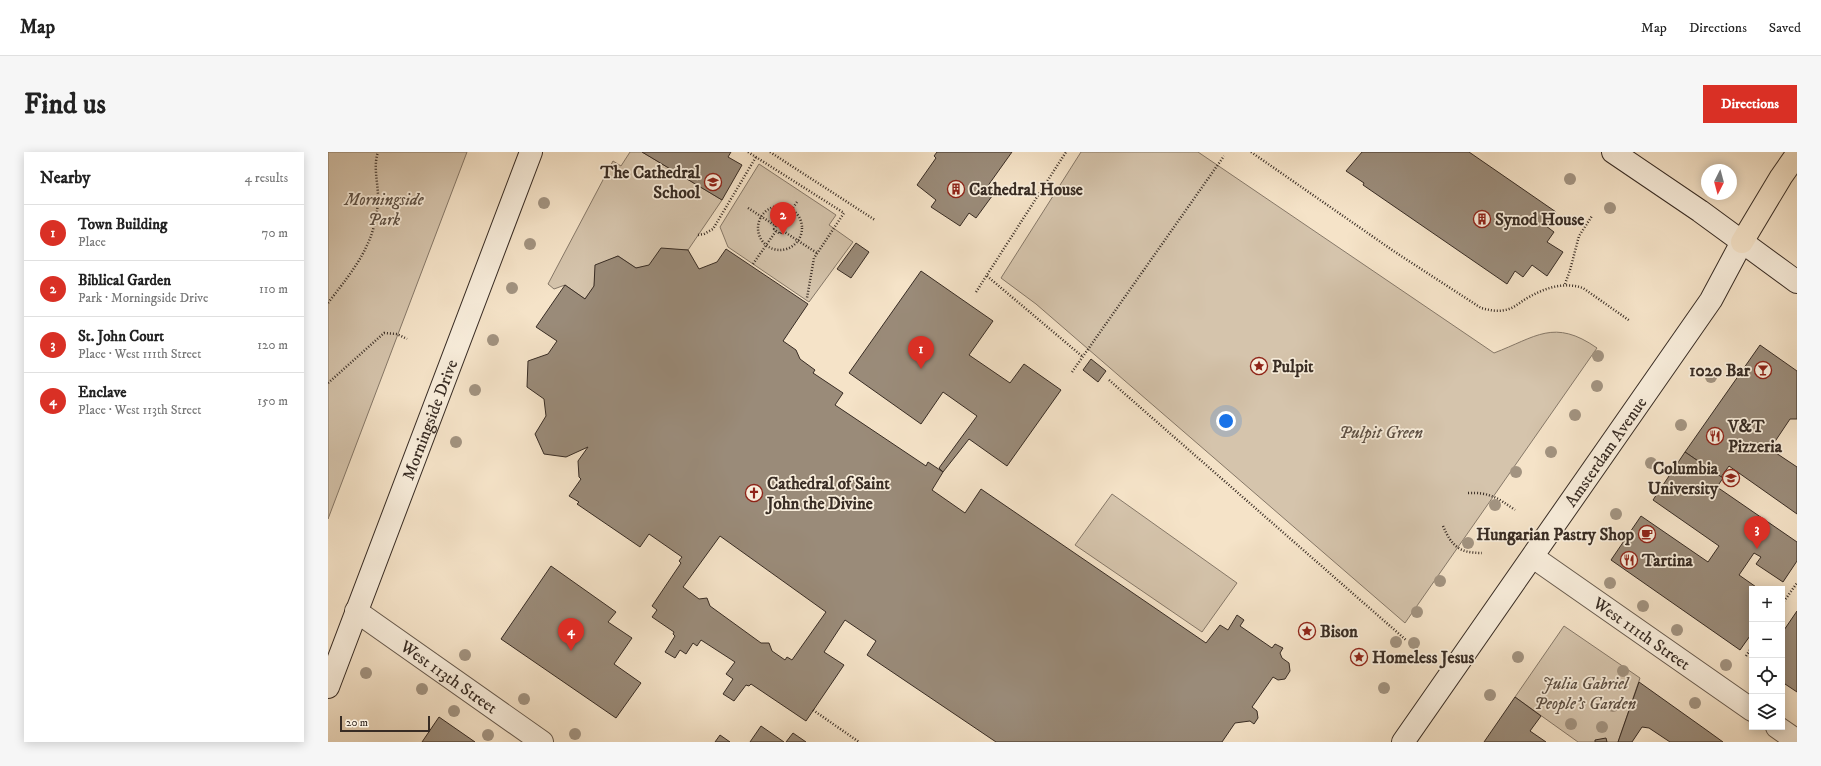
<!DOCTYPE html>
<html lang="en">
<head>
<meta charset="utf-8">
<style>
  body { margin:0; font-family:"IM FELL DW Pica",serif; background:#f6f6f6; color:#222 }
  .controls { position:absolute; right:12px; bottom:12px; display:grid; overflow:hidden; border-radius:0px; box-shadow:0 2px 10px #0003 }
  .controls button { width:36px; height:36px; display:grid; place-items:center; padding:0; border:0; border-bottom:1px solid #e0e0e0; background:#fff; color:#222; font:20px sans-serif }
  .compass { position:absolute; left:1373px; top:12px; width:36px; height:36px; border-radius:50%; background:#fff; box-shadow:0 2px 10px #0003; rotate:186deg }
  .scale { position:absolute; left:12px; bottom:10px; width:90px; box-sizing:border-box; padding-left:4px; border:2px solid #382c24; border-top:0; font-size:11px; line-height:14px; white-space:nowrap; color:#382c24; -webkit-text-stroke:3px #f8eddb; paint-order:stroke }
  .you { position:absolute; left:898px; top:269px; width:14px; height:14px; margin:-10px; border:3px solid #fff; border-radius:50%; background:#1a73e8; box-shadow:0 0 0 6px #1a73e833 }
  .badge { display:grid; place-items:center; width:26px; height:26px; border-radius:50%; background:#d93025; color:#fff; font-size:13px; font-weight:700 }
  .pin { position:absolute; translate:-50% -33px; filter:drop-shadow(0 1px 2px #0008) }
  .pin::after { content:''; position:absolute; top:21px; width:14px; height:12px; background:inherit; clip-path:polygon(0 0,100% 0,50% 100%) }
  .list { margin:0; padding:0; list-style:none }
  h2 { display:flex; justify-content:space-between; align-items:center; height:52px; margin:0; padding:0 16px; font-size:17px }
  h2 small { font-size:13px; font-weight:400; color:#767676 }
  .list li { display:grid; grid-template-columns:26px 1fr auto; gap:12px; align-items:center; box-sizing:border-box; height:56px; padding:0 16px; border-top:1px solid #e0e0e0 }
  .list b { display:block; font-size:15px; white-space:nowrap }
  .list p { margin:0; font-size:13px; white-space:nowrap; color:#767676 }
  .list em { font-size:13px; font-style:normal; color:#767676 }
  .icon { flex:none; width:22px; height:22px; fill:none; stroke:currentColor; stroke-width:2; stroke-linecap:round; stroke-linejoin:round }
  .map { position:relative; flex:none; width:1469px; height:590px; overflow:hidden; border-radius:0px }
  header { display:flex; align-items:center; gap:24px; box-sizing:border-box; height:56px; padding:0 20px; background:#fff; border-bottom:1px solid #e0e0e0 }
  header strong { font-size:19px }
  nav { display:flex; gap:22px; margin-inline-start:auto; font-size:14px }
  .intro { display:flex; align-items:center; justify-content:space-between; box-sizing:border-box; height:96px; padding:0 24px }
  h1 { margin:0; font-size:28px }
  .button { padding:10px 18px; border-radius:0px; background:#d93025; color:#fff; font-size:14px; font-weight:700 }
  main { display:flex; gap:24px; padding:0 24px }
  aside { flex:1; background:#fff; border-radius:0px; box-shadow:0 2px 10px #0003 }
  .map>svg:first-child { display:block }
  .green { fill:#d5c4ac; stroke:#867868 }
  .building { fill:#9a8b79; stroke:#382c24; fill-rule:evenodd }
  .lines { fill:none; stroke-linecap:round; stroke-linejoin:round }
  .street-casing { stroke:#675a4d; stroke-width:24 }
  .secondary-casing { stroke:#382c24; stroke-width:24 }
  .primary-casing { stroke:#382c24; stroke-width:24 }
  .path { stroke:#382c24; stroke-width:2.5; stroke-dasharray:1 2; stroke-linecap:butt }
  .street { stroke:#f8eddb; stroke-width:22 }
  .secondary { stroke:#f8eddb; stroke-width:22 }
  .primary { stroke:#f5e3c8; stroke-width:22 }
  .tree { fill:#a29380 }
  .labels { text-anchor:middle; stroke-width:3.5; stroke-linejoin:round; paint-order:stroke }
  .poi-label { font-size:17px; font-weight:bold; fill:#382c24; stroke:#f8eddb; text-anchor:start }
  .park-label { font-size:17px; font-style:italic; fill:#5f5246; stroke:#f8eddb }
  .street-label { font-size:17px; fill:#382c24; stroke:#f8eddb }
</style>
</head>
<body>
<header>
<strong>Map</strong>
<nav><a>Map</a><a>Directions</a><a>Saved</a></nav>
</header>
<div class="intro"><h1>Find us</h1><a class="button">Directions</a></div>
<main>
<aside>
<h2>Nearby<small>4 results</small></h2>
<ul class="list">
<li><span class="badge">1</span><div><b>Town Building</b><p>Place</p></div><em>70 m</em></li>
<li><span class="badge">2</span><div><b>Biblical Garden</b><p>Park · Morningside Drive</p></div><em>110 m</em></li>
<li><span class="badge">3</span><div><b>St. John Court</b><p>Place · West 111th Street</p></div><em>120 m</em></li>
<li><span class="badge">4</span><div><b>Enclave</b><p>Place · West 113th Street</p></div><em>150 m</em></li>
</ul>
</aside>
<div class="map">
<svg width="1469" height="590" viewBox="0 0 1469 590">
  <rect width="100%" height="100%" fill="#f5e3c8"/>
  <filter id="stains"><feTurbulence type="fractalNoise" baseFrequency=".005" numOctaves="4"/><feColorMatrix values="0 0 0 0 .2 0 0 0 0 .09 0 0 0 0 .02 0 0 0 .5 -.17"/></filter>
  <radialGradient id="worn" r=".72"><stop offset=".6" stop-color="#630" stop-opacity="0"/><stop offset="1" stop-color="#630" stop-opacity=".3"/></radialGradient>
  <g class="green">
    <path d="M 0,0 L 139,0 L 0,367 Z"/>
    <path d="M 302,0 L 314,0 L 394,48 L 360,98 L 333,97 L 322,114 L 308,116 L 290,104 L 268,114 L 266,135 L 257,147 L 237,133 L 226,137 L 220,132 L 285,9 L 293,14 Z"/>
    <path d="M 753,0 L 870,0 L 1166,201 C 1208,185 1226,166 1269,196 L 1077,471 L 708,152 L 673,126 Z"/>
    <path d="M 431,12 L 508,63 L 501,73 L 525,90 L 481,150 L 400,95 L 392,75 Z"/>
    <path d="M 784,342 L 909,431 L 874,480 L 747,393 Z"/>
    <path d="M 1236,474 L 1312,526 L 1290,590 L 1250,590 L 1187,545 Z"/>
  </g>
  <g class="building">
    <path d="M 314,0 L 403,0 L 400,5 L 414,13 L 394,48 Z"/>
    <path d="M 609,0 L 684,0 L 659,35 L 667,40 L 648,66 L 641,61 L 632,74 L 603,55 L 608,48 L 589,33 L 608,6 L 606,4 Z"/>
    <path d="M 1034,0 L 1141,0 L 1228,60 L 1218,74 L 1226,80 L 1219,90 L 1235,100 L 1219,124 L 1204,113 L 1195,125 L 1187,119 L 1179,132 L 1035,33 L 1036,31 L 1018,19 Z"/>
    <path d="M 528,91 L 541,100 L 523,126 L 509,117 Z"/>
    <path d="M 333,96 L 360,98 L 371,117 L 389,110 L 398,97 L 480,152 L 455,189 L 468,198 L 472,207 L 487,218 L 485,221 L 515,241 L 507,253 L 598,314 L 600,310 L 615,320 L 604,338 L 637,361 L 653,337 L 878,491 L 892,473 L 900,478 L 909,463 L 916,468 L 912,474 L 944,496 L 947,492 L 955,496 L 952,501 L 954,506 L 961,511 L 962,519 L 957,527 L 950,528 L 945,525 L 924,555 L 929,559 L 930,566 L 926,572 L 922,569 L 907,571 L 894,590 L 668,590 L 539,503 L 548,489 L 517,468 L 496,500 L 516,513 L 478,569 L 423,532 L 421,534 L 418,533 L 406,549 L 395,542 L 405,527 L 398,522 L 407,510 L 373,488 L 369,494 L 365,491 L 358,502 L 352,498 L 347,506 L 337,500 L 347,484 L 345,482 L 346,480 L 324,465 L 329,458 L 324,454 L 353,411 L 351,409 L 354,405 L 321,382 L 312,395 L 249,352 L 251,350 L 241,344 L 253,327 L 251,325 L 250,309 L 260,295 L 238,305 L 216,302 L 207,282 L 218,264 L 216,247 L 199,235 L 200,209 L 220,202 L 229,189 L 208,175 L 237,133 L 257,147 L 266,134 L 267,113 L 290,104 L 308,116 L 321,113 ZM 392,384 L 498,460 L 464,508 L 459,505 L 457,508 L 444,499 L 441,491 L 433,491 L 382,454 L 379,446 L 371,447 L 355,435 Z"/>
    <path d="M 593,119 L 665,169 L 641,203 L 682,231 L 696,212 L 733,238 L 679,314 L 641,287 L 615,320 L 611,316 L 649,264 L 615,240 L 593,272 L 521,221 Z"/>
    <path d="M 1432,193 L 1469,219 L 1469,267 L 1462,267 L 1442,297 L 1469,315 L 1469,362 L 1401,314 L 1393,325 L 1357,300 Z"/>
    <path d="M 763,207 L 778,219 L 770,230 L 755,218 Z"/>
    <path d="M 1357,300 L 1395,326 L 1389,335 L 1469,390 L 1469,409 L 1455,430 L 1428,412 L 1433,405 L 1426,401 L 1411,423 L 1431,437 L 1424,437 L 1424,481 L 1412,498 L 1283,408 L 1313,364 L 1380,410 L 1391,394 L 1325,348 Z"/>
    <path d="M 223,414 L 288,460 L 280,470 L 304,486 L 286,512 L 313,531 L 288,566 L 173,487 Z"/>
    <path d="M 1469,459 L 1469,540 L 1454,530 L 1454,481 Z"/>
    <path d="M 1311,530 L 1377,577 L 1395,590 L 1342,590 L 1321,576 L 1314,575 L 1304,590 L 1290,590 Z"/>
    <path d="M 1187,545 L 1213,564 L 1202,579 L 1218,590 L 1156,590 Z"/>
    <path d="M 111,565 L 147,590 L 94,590 Z"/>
    <path d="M 433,574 L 456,590 L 422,590 Z"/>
    <path d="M 465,581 L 478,590 L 458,590 Z"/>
    <path d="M 392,583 L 402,590 L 387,590 Z"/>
    <path d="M 1278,586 L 1279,590 L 1267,590 L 1267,588 Z"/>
  </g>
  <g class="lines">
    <g class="street-casing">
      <g id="street">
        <path id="s1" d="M 1205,405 L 1424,558"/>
        <path id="s2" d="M 28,459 L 214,590"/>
        <path d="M 1449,575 L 1469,589"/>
      </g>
    </g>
    <g class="secondary-casing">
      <g id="secondary">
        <path d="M 1285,0 L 1372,59 L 1469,130"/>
        <path id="s3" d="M 0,535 L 203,0"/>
        <path id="s4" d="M 1075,590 L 1383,148 L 1414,90"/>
      </g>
    </g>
    <g class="primary-casing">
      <path id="primary" d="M 1414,90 L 1453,25 L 1469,2"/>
    </g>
    <g class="path">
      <path d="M 420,0 L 516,61 L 486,106 L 479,146"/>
      <path d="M 442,0 L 547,68"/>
      <path d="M 923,0 L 1067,100 L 1153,156 C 1161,158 1169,160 1177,158 C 1184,157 1190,152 1196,148 C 1214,137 1234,129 1255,136 L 1302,169"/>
      <circle cx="452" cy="76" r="22"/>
      <path d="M 420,56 L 448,74"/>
      <path d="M 450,71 L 457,75 L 452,82 L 446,77 Z"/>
      <path d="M 453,73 L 469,50"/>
      <path d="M 455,79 L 489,101"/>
      <path d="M 370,83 L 376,82 L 385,77 L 428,5"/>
      <path d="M 425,112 L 448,79"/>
      <path d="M 659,124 L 755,205"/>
      <path d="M 1237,132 L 1242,118 L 1251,84 L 1264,64"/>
      <path d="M 648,140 L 738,0"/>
      <path d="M 0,151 C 26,117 49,91 50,45 C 50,30 45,15 50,0"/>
      <path d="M 744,220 L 896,4"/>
      <path d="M 781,228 L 1078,488"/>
      <path d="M 0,231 L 56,181 L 69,182 L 79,187"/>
      <path d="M 1140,341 C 1161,340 1170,346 1187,358"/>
      <path d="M 1115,374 C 1124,395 1132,401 1154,401"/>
      <path d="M 1454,452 L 1469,431"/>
      <path d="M 1418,504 L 1424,495"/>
      <path d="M 485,558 L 531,590"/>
    </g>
    <use href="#street" class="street"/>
    <use href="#secondary" class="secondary"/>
    <use href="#primary" class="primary"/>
  </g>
  <g class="tree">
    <circle cx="1242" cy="27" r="6"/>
    <circle cx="216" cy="51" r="6"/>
    <circle cx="1282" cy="56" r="6"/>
    <circle cx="202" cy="92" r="6"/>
    <circle cx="184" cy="136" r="6"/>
    <circle cx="165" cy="188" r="6"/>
    <circle cx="1270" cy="204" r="6"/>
    <circle cx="1383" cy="225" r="6"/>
    <circle cx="1269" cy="234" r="6"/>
    <circle cx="147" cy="238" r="6"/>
    <circle cx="1247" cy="263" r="6"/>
    <circle cx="1353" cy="273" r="6"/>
    <circle cx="128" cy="290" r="6"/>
    <circle cx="1223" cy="300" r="6"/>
    <circle cx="1323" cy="311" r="6"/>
    <circle cx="1188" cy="320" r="6"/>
    <circle cx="1167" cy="353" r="6"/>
    <circle cx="1288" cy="362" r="6"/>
    <circle cx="1140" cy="391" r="6"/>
    <circle cx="1112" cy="429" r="6"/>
    <circle cx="1282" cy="431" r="6"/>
    <circle cx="1315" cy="454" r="6"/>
    <circle cx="1089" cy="460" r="6"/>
    <circle cx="1349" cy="478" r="6"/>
    <circle cx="1068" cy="490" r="6"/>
    <circle cx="1086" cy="491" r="6"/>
    <circle cx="137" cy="503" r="6"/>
    <circle cx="1190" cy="505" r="6"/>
    <circle cx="1398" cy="513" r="6"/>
    <circle cx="1295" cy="519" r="6"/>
    <circle cx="38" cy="521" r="6"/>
    <circle cx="1056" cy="536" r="6"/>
    <circle cx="94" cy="537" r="6"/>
    <circle cx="1162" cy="543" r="6"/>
    <circle cx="196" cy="547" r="6"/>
    <circle cx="1367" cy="551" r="6"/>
    <circle cx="1285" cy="554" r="6"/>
    <circle cx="126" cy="559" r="6"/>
    <circle cx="1243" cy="572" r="6"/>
    <circle cx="1274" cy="575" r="6"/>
    <circle cx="247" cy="582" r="6"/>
    <circle cx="160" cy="583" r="6"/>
  </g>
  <defs>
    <g id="school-ring" transform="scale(0.9)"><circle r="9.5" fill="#f8eddb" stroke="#8f2418" stroke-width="1.5"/><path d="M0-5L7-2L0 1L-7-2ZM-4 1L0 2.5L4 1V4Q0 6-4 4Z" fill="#8f2418"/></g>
    <g id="building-ring" transform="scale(0.9)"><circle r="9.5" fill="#f8eddb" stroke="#8f2418" stroke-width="1.5"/><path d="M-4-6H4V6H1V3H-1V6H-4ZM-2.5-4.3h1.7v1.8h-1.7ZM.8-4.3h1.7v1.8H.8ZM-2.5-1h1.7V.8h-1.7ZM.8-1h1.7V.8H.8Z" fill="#8f2418"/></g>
    <g id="sight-ring" transform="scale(0.9)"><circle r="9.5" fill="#f8eddb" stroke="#8f2418" stroke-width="1.5"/><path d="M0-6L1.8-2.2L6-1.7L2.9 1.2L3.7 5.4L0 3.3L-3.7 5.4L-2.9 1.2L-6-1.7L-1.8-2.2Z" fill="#8f2418"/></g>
    <g id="bar-ring" transform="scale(0.9)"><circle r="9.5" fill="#f8eddb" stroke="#8f2418" stroke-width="1.5"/><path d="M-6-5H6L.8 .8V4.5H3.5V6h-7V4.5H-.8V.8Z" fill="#8f2418"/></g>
    <g id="restaurant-ring" transform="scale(0.9)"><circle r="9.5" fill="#f8eddb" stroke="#8f2418" stroke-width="1.5"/><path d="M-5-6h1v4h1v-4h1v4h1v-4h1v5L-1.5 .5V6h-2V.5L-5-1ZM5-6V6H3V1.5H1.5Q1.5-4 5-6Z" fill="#8f2418"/></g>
    <g id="university-ring" transform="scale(0.9)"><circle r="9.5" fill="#f8eddb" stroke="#8f2418" stroke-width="1.5"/><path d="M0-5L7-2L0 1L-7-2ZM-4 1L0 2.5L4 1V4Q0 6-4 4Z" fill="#8f2418"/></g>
    <g id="church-ring" transform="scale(0.9)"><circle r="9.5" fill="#f8eddb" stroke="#8f2418" stroke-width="1.5"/><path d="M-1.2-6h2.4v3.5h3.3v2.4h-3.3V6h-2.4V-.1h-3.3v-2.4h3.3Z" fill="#8f2418"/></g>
    <g id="cafe-ring" transform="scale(0.9)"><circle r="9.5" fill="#f8eddb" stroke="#8f2418" stroke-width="1.5"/><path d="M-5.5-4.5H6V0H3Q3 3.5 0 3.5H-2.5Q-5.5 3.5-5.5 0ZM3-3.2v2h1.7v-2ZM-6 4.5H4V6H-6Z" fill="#8f2418"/></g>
  </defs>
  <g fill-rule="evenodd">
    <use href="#school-ring" x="385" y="30"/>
    <use href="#building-ring" x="628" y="37"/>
    <use href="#building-ring" x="1154" y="67"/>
    <use href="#sight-ring" x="931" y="214"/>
    <use href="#bar-ring" x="1435" y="218"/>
    <use href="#restaurant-ring" x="1387" y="284"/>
    <use href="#university-ring" x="1403" y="326"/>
    <use href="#church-ring" x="426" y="341"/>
    <use href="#cafe-ring" x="1319" y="382"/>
    <use href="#restaurant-ring" x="1301" y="408"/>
    <use href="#sight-ring" x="979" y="479"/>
    <use href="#sight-ring" x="1031" y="505"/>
  </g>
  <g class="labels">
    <g class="poi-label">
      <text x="372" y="26" text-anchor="end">The Cathedral<tspan x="372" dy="20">School</tspan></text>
      <text x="641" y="43">Cathedral House</text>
      <text x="1167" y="73">Synod House</text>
      <text x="944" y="220">Pulpit</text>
      <text x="1422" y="224" text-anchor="end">1020 Bar</text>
      <text x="1400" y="280">V&amp;T<tspan x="1400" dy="20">Pizzeria</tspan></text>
      <text x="1390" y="322" text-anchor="end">Columbia<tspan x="1390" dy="20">University</tspan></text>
      <text x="439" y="337">Cathedral of Saint<tspan x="439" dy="20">John the Divine</tspan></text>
      <text x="1306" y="388" text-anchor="end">Hungarian Pastry Shop</text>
      <text x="1314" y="414">Tartina</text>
      <text x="992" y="485">Bison</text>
      <text x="1044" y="511">Homeless Jesus</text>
    </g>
    <g class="park-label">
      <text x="56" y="53">Morningside<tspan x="56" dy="20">Park</tspan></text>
      <text x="1053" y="286">Pulpit Green</text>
      <text x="1257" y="537">Julia Gabriel<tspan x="1257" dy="20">People's Garden</tspan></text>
    </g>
    <g class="street-label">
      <text dy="6" stroke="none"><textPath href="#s3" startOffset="286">Morningside Drive</textPath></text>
      <text dy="6" stroke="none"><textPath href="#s4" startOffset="354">Amsterdam Avenue</textPath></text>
      <text dy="6" stroke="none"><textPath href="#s1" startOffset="133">West 111th Street</textPath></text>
      <text dy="6" stroke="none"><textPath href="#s2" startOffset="114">West 113th Street</textPath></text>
    </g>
  </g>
  <rect width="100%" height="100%" filter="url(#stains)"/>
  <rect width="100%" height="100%" fill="url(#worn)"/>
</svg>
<div class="controls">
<button>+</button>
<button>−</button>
<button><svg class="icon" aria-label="locate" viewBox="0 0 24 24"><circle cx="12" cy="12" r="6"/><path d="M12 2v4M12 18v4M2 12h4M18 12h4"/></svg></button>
<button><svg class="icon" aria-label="layers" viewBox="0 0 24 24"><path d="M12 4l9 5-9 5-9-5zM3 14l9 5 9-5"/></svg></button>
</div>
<svg class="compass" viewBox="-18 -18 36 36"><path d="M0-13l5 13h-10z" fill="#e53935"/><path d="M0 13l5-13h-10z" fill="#767676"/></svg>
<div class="scale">20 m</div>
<div class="you"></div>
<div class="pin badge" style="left:593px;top:217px">1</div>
<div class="pin badge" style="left:455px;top:83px">2</div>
<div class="pin badge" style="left:1429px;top:397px">3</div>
<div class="pin badge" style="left:243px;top:499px">4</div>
</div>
</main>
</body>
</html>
